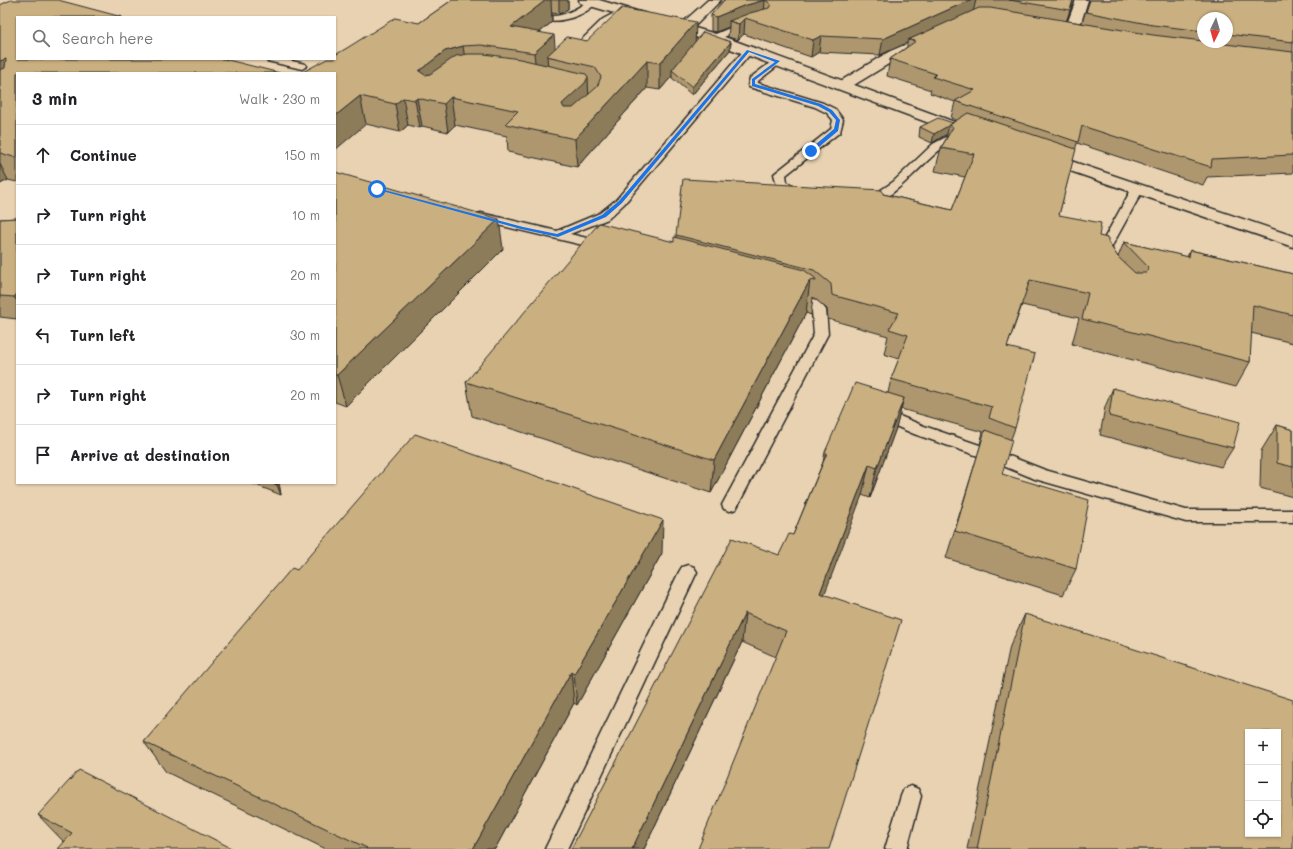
<!DOCTYPE html>
<html lang="en">
<head>
<meta charset="utf-8">
<style>
  body { margin:0; font-family:Mali,sans-serif; background:#f6f6f6; color:#202124 }
  .controls { position:absolute; right:12px; bottom:12px; display:grid; overflow:hidden; border-radius:0px; box-shadow:0 1px 3px #0004 }
  .controls button { width:36px; height:36px; display:grid; place-items:center; padding:0; border:0; border-bottom:1px solid #e0e0e0; background:#fff; color:#202124; font:20px sans-serif }
  .compass { position:absolute; left:1197px; top:12px; width:36px; height:36px; border-radius:50%; background:#fff; box-shadow:0 1px 3px #0004; rotate:185deg }
  .stop { position:absolute; width:12px; height:12px; margin:-9px; border:3px solid #1a73e8; border-radius:50%; background:#fff }
  .stop.end { background:#1a73e8; border-color:#fff; box-shadow:0 1px 4px #0008 }
  .list { margin:0; padding:0; list-style:none }
  h2 { display:flex; justify-content:space-between; align-items:center; height:52px; margin:0; padding:0 16px; font-size:17px }
  h2 small { font-size:13px; font-weight:400; color:#757577 }
  .list li { display:grid; grid-template-columns:26px 1fr auto; gap:12px; align-items:center; box-sizing:border-box; height:60px; padding:0 16px; border-top:1px solid #e0e0e0 }
  .list b { display:block; font-size:15px; white-space:nowrap }
  .list em { font-size:13px; font-style:normal; color:#757577 }
  .icon { flex:none; width:22px; height:22px; fill:none; stroke:currentColor; stroke-width:2; stroke-linecap:round; stroke-linejoin:round }
  .map { position:relative; flex:none; width:1293px; height:849px; overflow:hidden }
  .search { position:absolute; background:#fff; box-shadow:0 1px 3px #0004; left:16px; top:16px; width:320px; height:44px; display:flex; align-items:center; gap:10px; box-sizing:border-box; padding:0 14px; border-radius:0px; color:#757577; font-size:15px }
  .panel { position:absolute; background:#fff; box-shadow:0 1px 3px #0004; left:16px; top:72px; width:320px; height:412px; border-radius:0px }
  .map>svg:first-child { display:block }
  .lines { fill:none; stroke-linecap:round; stroke-linejoin:round }
  .service-casing { stroke:#2b2b2b; stroke-width:3 }
  .minor-casing { stroke:#2b2b2b; stroke-width:3 }
  .tertiary-casing { stroke:#2b2b2b; stroke-width:3 }
  .service { fill:#e8d2b1; fill-rule:evenodd }
  .minor { fill:#e8d2b1; fill-rule:evenodd }
  .tertiary { fill:#e8d2b1; fill-rule:evenodd }
  .wall { fill:#ae976e; stroke:#2b2b2b; fill-rule:evenodd }
  .shaded-wall { fill:#8d7b5a; stroke:#2b2b2b }
  .building { fill:#cab080; stroke:#2b2b2b; fill-rule:evenodd }
  .route { fill:#1a73e8 }
</style>
</head>
<body>
<div class="map">
<svg width="1293" height="849" viewBox="0 0 1293 849">
  <rect width="100%" height="100%" fill="#e8d2b1"/>
  <filter id="ink" filterUnits="userSpaceOnUse"><feTurbulence type="fractalNoise" baseFrequency=".025" numOctaves="2"/><feDisplacementMap in="SourceGraphic" scale="8" xChannelSelector="R" yChannelSelector="G"/><feConvolveMatrix kernelMatrix="1 2 1 2 8 2 1 2 1" color-interpolation-filters="sRGB"/></filter>
  <g filter="url(#ink)">
    <g class="lines">
      <g class="service-casing">
        <g id="service">
          <path d="M 590,0 L 596,0 L 597,2 C 584,17 561,23 542,20 C 538,19 534,19 531,16 C 536,11 548,16 555,16 C 568,15 579,7 590,0 Z"/>
          <path d="M 624,8 L 627,9 L 628,11 L 627,13 L 609,23 L 574,57 L 568,57 L 566,55 L 568,53 L 603,19 Z"/>
          <path d="M 746,21 L 749,22 L 751,24 L 749,26 L 717,40 L 711,40 L 709,38 L 711,36 Z"/>
          <path d="M 748,48 L 751,49 L 753,51 L 751,53 L 624,204 L 608,219 L 570,234 L 608,243 L 610,246 L 608,249 L 604,250 L 481,221 L 477,220 L 475,217 L 477,214 L 481,213 L 557,231 L 600,213 L 616,200 L 745,49 Z"/>
          <path d="M 778,58 L 781,59 L 783,61 L 781,63 L 758,81 L 758,83 L 823,103 L 835,109 L 843,120 L 840,132 L 786,175 L 787,182 L 806,195 L 804,197 L 800,198 L 777,185 L 774,174 L 831,129 L 833,120 L 827,113 L 815,107 L 749,87 L 748,85 L 750,78 L 775,59 Z"/>
          <path d="M 265,59 L 283,59 L 305,64 L 307,66 L 302,69 L 267,61 Z"/>
          <path d="M 961,129 L 965,130 L 966,132 L 965,134 C 957,139 948,143 941,149 C 924,161 884,211 862,205 L 860,203 L 862,201 L 866,200 L 893,182 L 933,144 Z"/>
          <path d="M 1137,187 L 1141,188 L 1143,190 L 1112,246 L 1112,261 L 1110,264 L 1102,264 L 1100,261 L 1100,246 L 1131,190 L 1133,188 Z"/>
          <path d="M 795,293 C 807,295 819,299 826,310 L 828,334 L 736,509 L 730,511 L 724,509 L 722,505 L 814,334 L 812,311 L 801,302 L 790,300 L 788,297 L 790,294 Z"/>
          <path d="M 880,408 L 924,426 L 994,450 L 1045,470 L 1186,510 L 1293,510 L 1293,522 L 1186,522 L 1035,479 L 984,458 L 914,434 L 875,417 L 873,413 L 875,409 Z"/>
          <path d="M 688,565 L 694,567 L 697,572 L 567,849 L 545,849 L 679,572 L 682,567 Z"/>
          <path d="M 911,786 L 918,789 L 921,796 L 907,849 L 885,849 L 901,796 L 904,789 Z"/>
        </g>
      </g>
      <g class="minor-casing">
        <g id="minor">
          <path d="M 708,0 L 721,0 L 690,31 L 680,31 L 678,28 L 680,25 Z"/>
          <path d="M 1076,0 L 1088,0 L 1079,29 L 1095,32 L 1097,35 L 1095,38 C 1086,40 1075,37 1066,35 L 1064,32 Z"/>
          <path d="M 928,35 L 933,36 L 935,39 L 933,42 L 900,57 L 849,88 L 844,89 L 839,88 L 837,85 L 839,82 L 890,51 Z"/>
        </g>
      </g>
      <g class="tertiary-casing">
        <g id="tertiary">
          <path d="M 579,0 L 599,0 L 719,35 L 968,127 L 970,130 L 968,133 L 962,135 L 956,133 L 709,41 L 580,3 Z"/>
          <path d="M 1044,152 L 1293,236 L 1293,247 L 1038,160 L 1036,157 L 1038,154 Z"/>
        </g>
      </g>
      <use href="#service" class="service"/>
      <use href="#minor" class="minor"/>
      <use href="#tertiary" class="tertiary"/>
    </g>
    <g class="wall">
      <path d="M 452,0 L 568,0 L 568,9 L 559,14 L 552,13 L 552,22 L 540,32 L 555,49 L 587,41 L 696,41 L 731,42 L 730,50 L 692,95 L 672,78 L 672,76 L 660,90 L 647,88 L 577,167 L 508,152 L 507,136 L 455,125 L 448,132 L 422,126 L 420,128 L 408,125 L 400,132 L 366,124 L 335,73 L 419,23 Z"/>
      <path d="M 724,0 L 1075,0 L 1067,21 L 1082,23 L 1089,0 L 1293,0 L 1293,173 L 1207,177 L 1203,185 L 1077,143 L 1059,215 L 1099,236 L 1108,242 L 1118,257 L 1124,242 L 1187,257 L 1190,250 L 1293,274 L 1293,343 L 1251,333 L 1250,362 L 1236,387 L 1072,344 L 1079,318 L 1022,305 L 1007,347 L 1015,428 L 1011,439 L 1002,474 L 1076,569 L 1063,595 L 946,558 L 981,444 L 980,444 L 983,432 L 901,409 L 896,428 L 870,498 L 862,495 L 776,657 L 742,642 L 644,849 L 571,849 L 779,555 L 793,535 L 823,462 L 825,452 L 888,393 L 891,379 L 899,359 L 884,354 L 888,336 L 828,319 L 827,309 L 813,297 L 811,315 L 806,313 L 711,493 L 472,416 L 466,382 L 674,242 L 676,237 L 676,235 L 883,194 L 952,210 L 965,177 L 935,171 L 941,148 L 946,139 L 947,134 L 932,143 L 919,137 L 920,127 L 953,123 L 956,120 L 951,118 L 955,102 L 930,93 L 931,90 L 887,76 L 890,59 L 907,47 L 907,43 L 880,55 L 819,52 L 811,57 L 744,34 L 738,40 L 728,37 L 729,27 L 716,32 L 711,31 L 711,15 ZM 1203,18 L 1227,18 L 1227,42 L 1203,42 Z"/>
      <path d="M 0,5 L 17,17 L 17,182 L 8,180 L 0,184 Z"/>
      <path d="M 335,172 L 503,249 L 346,406 L 335,402 Z"/>
      <path d="M 17,218 L 17,319 L 0,317 L 0,219 Z"/>
      <path d="M 1113,388 L 1233,448 L 1221,467 L 1100,435 L 1105,407 Z"/>
      <path d="M 1277,425 L 1293,430 L 1293,497 L 1260,488 L 1261,451 Z"/>
      <path d="M 251,483 L 279,483 L 281,495 Z"/>
      <path d="M 662,553 L 577,705 L 574,703 L 495,849 L 326,849 L 166,772 L 144,742 L 297,570 Z"/>
      <path d="M 1025,614 L 1293,849 L 967,849 L 1010,646 Z"/>
      <path d="M 38,815 L 233,849 L 64,842 Z"/>
    </g>
    <g class="shaded-wall">
      <path d="M 546,0 L 551,0 L 552,22 L 517,51 L 511,27 Z"/>
      <path d="M 559,0 L 568,0 L 568,9 L 559,14 Z"/>
      <path d="M 765,0 L 764,16 L 745,18 L 744,34 L 738,40 L 739,24 L 729,21 L 729,27 L 716,32 L 716,17 L 743,6 Z"/>
      <path d="M 970,0 L 976,0 L 973,12 L 908,40 L 907,43 L 880,55 L 883,39 Z"/>
      <path d="M 1073,0 L 1075,0 L 1065,25 L 1070,10 Z"/>
      <path d="M 696,22 L 695,48 L 672,70 L 672,76 L 660,90 L 660,63 Z"/>
      <path d="M 554,35 L 556,58 L 547,56 L 548,69 L 537,80 L 534,53 Z"/>
      <path d="M 821,36 L 819,52 L 811,57 L 813,40 Z"/>
      <path d="M 731,42 L 730,50 L 692,95 L 692,87 Z"/>
      <path d="M 463,46 L 467,73 L 424,98 L 419,71 L 445,51 Z"/>
      <path d="M 6,59 L 17,84 L 0,93 L 0,61 Z"/>
      <path d="M 647,61 L 647,88 L 577,167 L 575,139 Z"/>
      <path d="M 588,77 L 589,104 L 564,132 L 562,104 Z"/>
      <path d="M 360,96 L 366,124 L 335,150 L 335,116 Z"/>
      <path d="M 451,97 L 455,125 L 448,132 L 444,104 Z"/>
      <path d="M 403,98 L 408,125 L 400,132 L 395,104 Z"/>
      <path d="M 417,98 L 422,126 L 420,128 L 415,100 Z"/>
      <path d="M 949,125 L 947,134 L 932,143 L 934,134 Z"/>
      <path d="M 0,164 L 8,180 L 0,184 Z"/>
      <path d="M 499,219 L 503,249 L 346,406 L 337,375 Z"/>
      <path d="M 810,280 L 806,313 L 711,493 L 714,460 Z"/>
      <path d="M 17,294 L 17,301 L 14,297 Z"/>
      <path d="M 904,398 L 896,428 L 870,498 L 877,468 Z"/>
      <path d="M 869,465 L 862,495 L 814,622 L 820,593 Z"/>
      <path d="M 277,483 L 279,483 L 281,495 L 277,485 Z"/>
      <path d="M 663,520 L 662,553 L 577,705 L 574,674 Z"/>
      <path d="M 745,613 L 742,642 L 644,849 L 632,849 Z"/>
      <path d="M 571,672 L 574,703 L 495,849 L 473,849 Z"/>
    </g>
    <g class="building">
      <path d="M 11,0 L 58,0 L 122,17 L 17,17 L 17,59 L 224,59 L 280,73 L 17,73 L 17,158 L 0,153 L 0,70 L 5,68 L 6,59 L 0,61 L 0,5 Z"/>
      <path d="M 452,0 L 546,0 L 511,27 L 554,35 L 534,53 L 481,45 L 463,46 L 445,51 L 419,71 L 425,75 L 430,74 L 456,56 L 468,54 L 484,54 L 520,59 L 586,74 L 588,77 L 585,83 L 562,104 L 564,108 L 573,108 L 597,87 L 601,77 L 595,67 L 547,56 L 567,37 L 587,41 L 622,8 L 696,22 L 660,63 L 647,61 L 575,139 L 505,124 L 518,111 L 451,97 L 444,104 L 417,98 L 415,100 L 403,98 L 395,104 L 360,96 L 335,116 L 335,73 L 301,73 L 327,59 L 335,59 L 335,55 L 347,48 L 395,18 L 419,23 Z"/>
      <path d="M 724,0 L 765,0 L 743,6 L 716,17 L 711,15 Z"/>
      <path d="M 765,0 L 970,0 L 883,39 L 821,36 L 813,40 L 745,18 L 739,24 L 729,21 L 750,13 L 769,8 L 771,4 Z"/>
      <path d="M 1009,0 L 1073,0 L 1070,10 Z"/>
      <path d="M 1090,0 L 1293,0 L 1293,42 L 1227,34 L 1227,18 L 1203,18 L 1203,31 L 1153,25 L 1086,12 Z"/>
      <path d="M 979,8 L 990,8 L 1153,35 L 1203,41 L 1203,42 L 1208,42 L 1293,52 L 1293,155 L 1212,159 L 1211,167 L 1082,126 L 1078,142 L 955,101 L 975,90 L 933,77 L 936,74 L 890,59 L 916,41 L 908,40 Z"/>
      <path d="M 703,32 L 731,42 L 692,87 L 672,70 Z"/>
      <path d="M 968,113 L 1076,149 L 1059,215 L 1101,223 L 1099,236 L 1108,238 L 1108,242 L 1118,257 L 1135,273 L 1146,273 L 1149,268 L 1124,242 L 1189,257 L 1190,250 L 1293,274 L 1293,315 L 1253,305 L 1250,362 L 1082,319 L 1088,293 L 1030,280 L 1007,347 L 1035,354 L 1015,428 L 989,418 L 992,407 L 891,379 L 908,335 L 889,329 L 899,313 L 832,295 L 831,284 L 814,270 L 676,235 L 683,179 L 882,190 L 883,194 L 952,210 L 974,154 L 941,148 L 953,127 L 949,125 Z"/>
      <path d="M 938,118 L 953,123 L 934,134 L 920,127 Z"/>
      <path d="M 335,172 L 499,219 L 337,375 L 335,375 Z"/>
      <path d="M 17,218 L 17,294 L 14,297 L 0,296 L 0,219 Z"/>
      <path d="M 599,223 L 674,242 L 674,237 L 804,270 L 815,278 L 816,281 L 810,280 L 714,460 L 466,382 Z"/>
      <path d="M 855,383 L 904,398 L 877,468 L 869,465 L 820,593 L 901,620 L 829,849 L 698,849 L 786,631 L 745,613 L 632,849 L 571,849 L 732,538 L 779,555 L 789,534 L 793,535 L 827,453 L 825,452 Z"/>
      <path d="M 1113,388 L 1240,422 L 1233,448 L 1109,416 Z"/>
      <path d="M 1277,425 L 1293,430 L 1293,467 L 1277,463 Z"/>
      <path d="M 985,430 L 1012,440 L 1002,474 L 1089,500 L 1076,569 L 955,531 Z"/>
      <path d="M 415,434 L 663,520 L 574,674 L 571,672 L 473,849 L 366,849 L 367,848 L 144,742 L 292,568 L 297,570 Z"/>
      <path d="M 272,483 L 277,483 L 277,485 Z"/>
      <path d="M 1025,614 L 1293,700 L 1293,849 L 977,849 ZM 1248,732 L 1278,732 L 1278,834 L 1248,834 Z"/>
      <path d="M 79,770 L 233,849 L 58,849 L 72,833 L 38,815 Z"/>
    </g>
  </g>
  <path class="route" d="M 747,50 L 780,61 L 755,80 L 755,84 L 821,104 L 832,110 L 840,120 L 838,131 L 813,152 L 809,152 L 809,150 L 834,129 L 836,120 L 829,112 L 818,106 L 752,86 L 752,79 L 775,62 L 749,52 L 622,203 L 606,217 L 558,237 L 521,229 L 375,189 L 377,188 L 523,227 L 557,234 L 602,215 L 619,201 Z"/>
</svg>
<div class="controls">
<button>+</button>
<button>−</button>
<button><svg class="icon" aria-label="locate" viewBox="0 0 24 24"><circle cx="12" cy="12" r="6"/><path d="M12 2v4M12 18v4M2 12h4M18 12h4"/></svg></button>
</div>
<svg class="compass" viewBox="-18 -18 36 36"><path d="M0-13l5 13h-10z" fill="#e53935"/><path d="M0 13l5-13h-10z" fill="#757577"/></svg>
<div class="stop" style="left:377px;top:189px"></div>
<div class="stop end" style="left:811px;top:151px"></div>
<div class="search"><svg class="icon" aria-label="search" viewBox="0 0 24 24"><circle cx="10" cy="10" r="6"/><path d="M15 15l6 6"/></svg>Search here</div>
<section class="panel">
<h2>3 min<small>Walk · 230 m</small></h2>
<ul class="list">
<li><svg class="icon" aria-label="ahead" viewBox="0 0 24 24"><path d="M12 20V5M6 11l6-6 6 6"/></svg><div><b>Continue</b></div><em>150 m</em></li>
<li><svg class="icon" aria-label="right" viewBox="0 0 24 24"><path d="M7 20v-9h11M14 6l5 5-5 5"/></svg><div><b>Turn right</b></div><em>10 m</em></li>
<li><svg class="icon" aria-label="right" viewBox="0 0 24 24"><path d="M7 20v-9h11M14 6l5 5-5 5"/></svg><div><b>Turn right</b></div><em>20 m</em></li>
<li><svg class="icon" aria-label="left" viewBox="0 0 24 24"><path d="M17 20v-9H6M10 6l-5 5 5 5"/></svg><div><b>Turn left</b></div><em>30 m</em></li>
<li><svg class="icon" aria-label="right" viewBox="0 0 24 24"><path d="M7 20v-9h11M14 6l5 5-5 5"/></svg><div><b>Turn right</b></div><em>20 m</em></li>
<li><svg class="icon" aria-label="arrive" viewBox="0 0 24 24"><path d="M6 21V4h12l-3 4 3 4H6"/></svg><div><b>Arrive at destination</b></div></li>
</ul>
</section>
</div>
</body>
</html>
